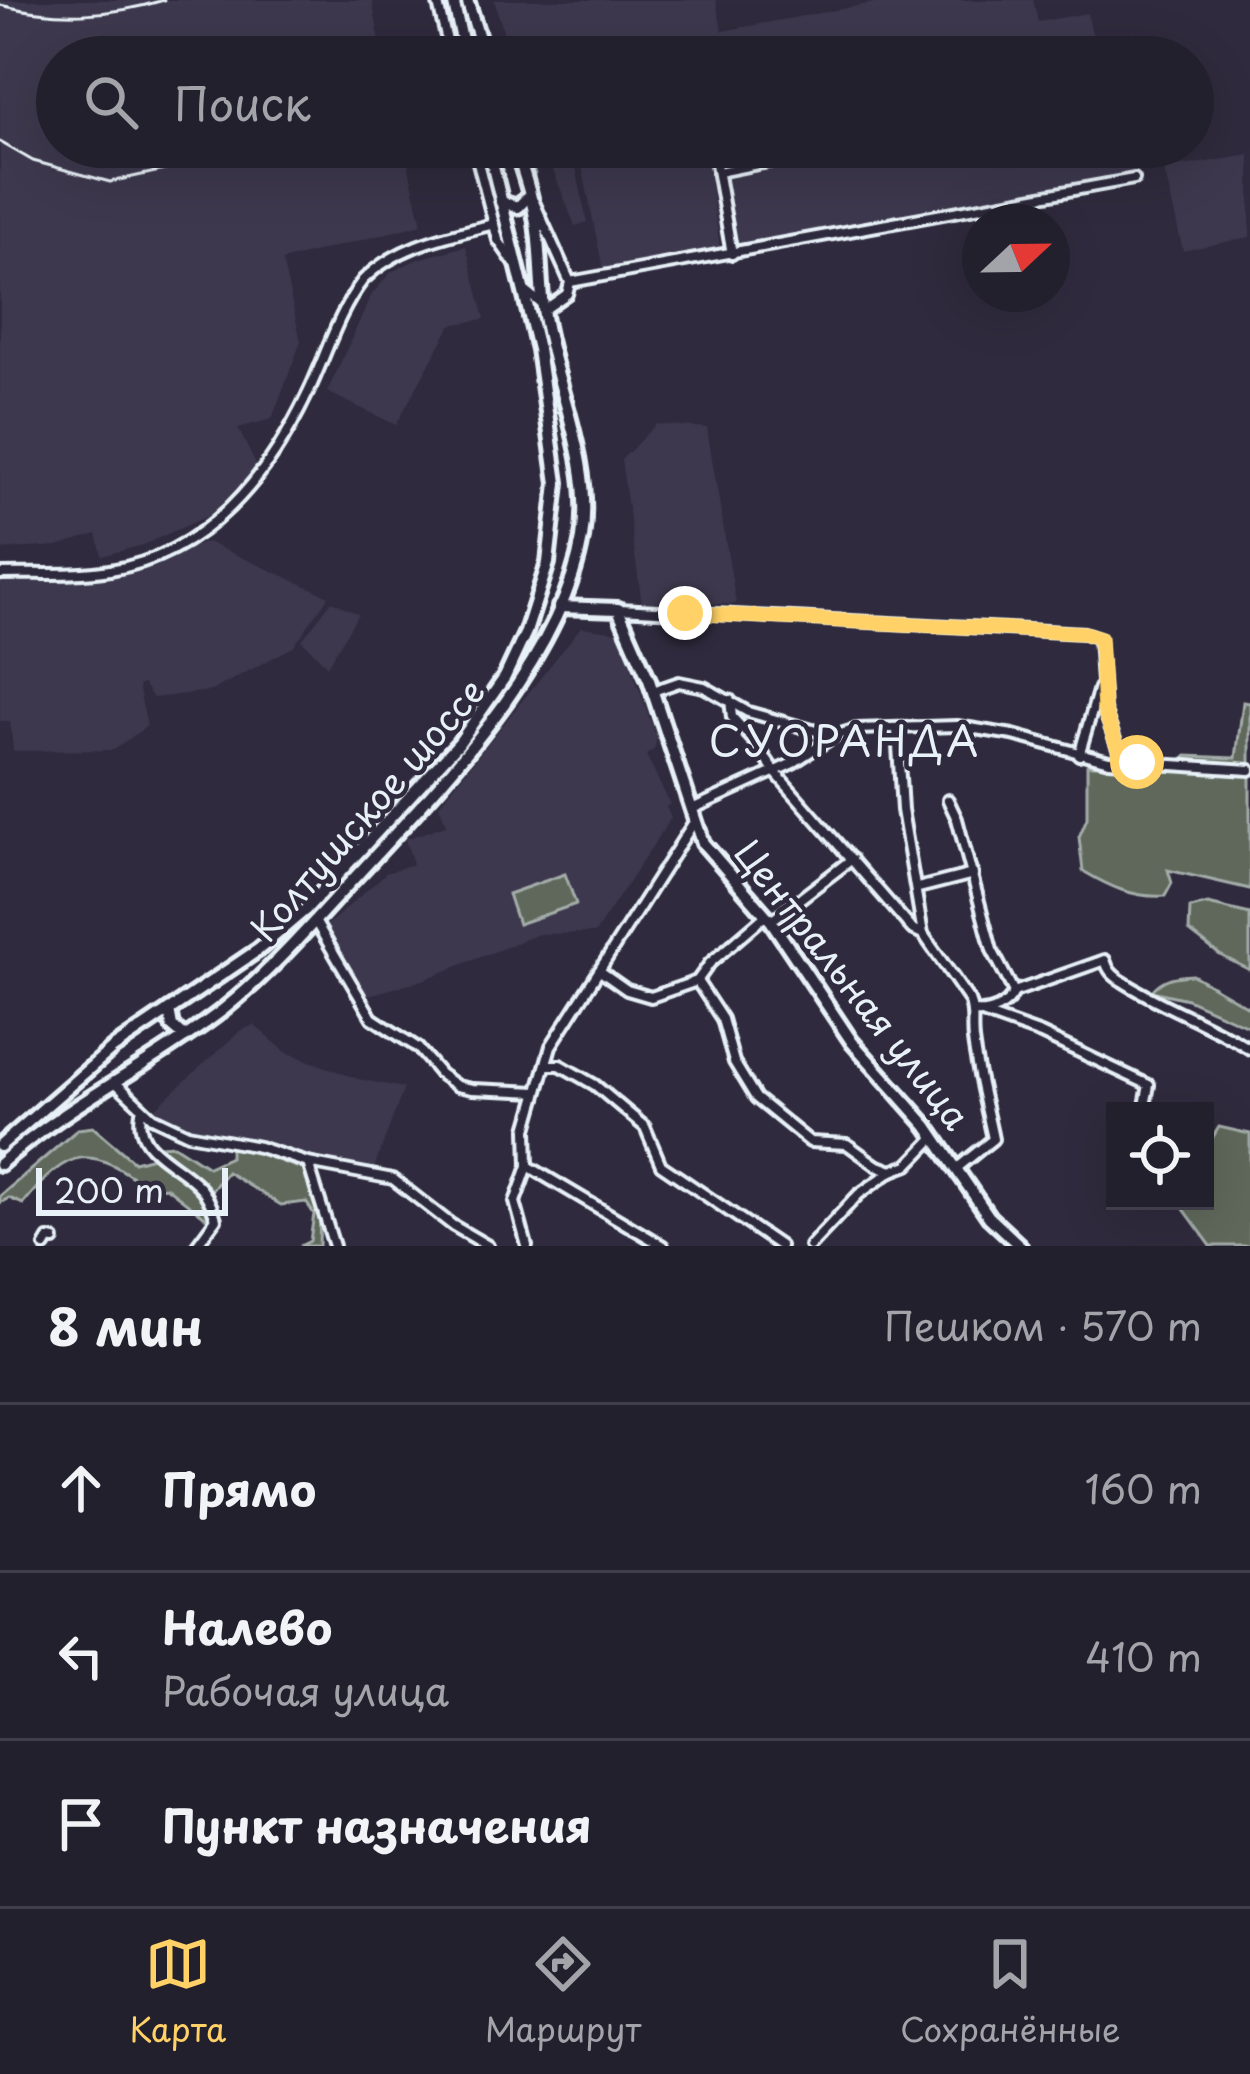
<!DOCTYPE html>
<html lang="ru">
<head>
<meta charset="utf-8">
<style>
  body { margin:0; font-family:"Playpen Sans",sans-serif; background:#2f2d3a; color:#f1f3f6 }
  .controls { position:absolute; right:36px; bottom:36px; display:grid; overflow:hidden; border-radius:0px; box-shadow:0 12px 48px #0002 }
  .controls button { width:108px; height:108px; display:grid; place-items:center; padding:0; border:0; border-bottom:3px solid #403e4a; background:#23202e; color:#f1f3f6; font:60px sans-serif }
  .compass { position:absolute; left:962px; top:204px; width:108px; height:108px; border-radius:50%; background:#23202e; box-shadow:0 12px 48px #0002; rotate:68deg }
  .scale { position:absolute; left:36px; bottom:30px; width:192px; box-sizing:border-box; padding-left:12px; border:6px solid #e8f1f8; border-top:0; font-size:33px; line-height:42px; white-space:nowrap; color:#e8f1f8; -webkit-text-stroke:9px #2f2a3d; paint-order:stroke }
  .stop { position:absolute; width:36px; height:36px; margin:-27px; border:9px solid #ffd166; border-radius:50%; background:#fff }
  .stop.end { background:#ffd166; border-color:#fff; box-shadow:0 3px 12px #0008 }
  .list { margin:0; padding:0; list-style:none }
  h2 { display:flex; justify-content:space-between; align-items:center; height:156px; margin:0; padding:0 48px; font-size:51px }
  h2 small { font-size:39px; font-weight:400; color:#a3a3aa }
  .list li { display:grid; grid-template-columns:78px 1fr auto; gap:36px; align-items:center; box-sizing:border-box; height:168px; padding:0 48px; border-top:3px solid #403e4a }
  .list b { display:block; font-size:45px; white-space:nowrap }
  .list p { margin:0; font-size:39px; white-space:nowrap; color:#a3a3aa }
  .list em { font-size:39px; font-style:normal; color:#a3a3aa }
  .icon { flex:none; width:66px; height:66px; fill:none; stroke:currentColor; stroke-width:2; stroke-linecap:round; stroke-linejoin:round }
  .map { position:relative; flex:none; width:1250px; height:1246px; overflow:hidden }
  .search { position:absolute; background:#23202e; box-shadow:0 12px 48px #0002; left:36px; right:36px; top:36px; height:132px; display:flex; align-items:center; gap:30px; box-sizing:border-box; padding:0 42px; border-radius:66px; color:#a3a3aa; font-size:45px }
  .sheet { height:660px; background:#23202e }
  nav { display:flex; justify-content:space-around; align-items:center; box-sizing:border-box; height:168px; border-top:3px solid #403e4a; background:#23202e; font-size:33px; color:#a3a3aa }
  nav a { display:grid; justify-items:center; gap:6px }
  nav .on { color:#ffd166 }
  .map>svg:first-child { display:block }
  .built { fill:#3d384e }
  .green { fill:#5e675a; stroke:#a3aca9; stroke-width:3 }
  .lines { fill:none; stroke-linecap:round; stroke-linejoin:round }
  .stream { stroke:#909baf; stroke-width:3 }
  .street-casing { stroke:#e8f1f8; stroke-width:16 }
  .secondary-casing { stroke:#e8f1f8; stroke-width:20 }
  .street { stroke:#2f2a3d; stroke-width:8 }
  .secondary { stroke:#2f2a3d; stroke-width:10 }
  .rail { stroke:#e8f1f8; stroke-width:3 }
  .route { stroke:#ffd166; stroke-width:15 }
  .labels { text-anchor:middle; stroke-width:9; stroke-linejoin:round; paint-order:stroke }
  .street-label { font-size:36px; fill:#e8f1f8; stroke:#2f2a3d }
  .quarter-label { font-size:42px; letter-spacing:3px; fill:#e8f1f8; stroke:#2f2a3d }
</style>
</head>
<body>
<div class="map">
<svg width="1250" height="1246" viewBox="0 0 1250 1246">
  <rect width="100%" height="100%" fill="#2f2a3d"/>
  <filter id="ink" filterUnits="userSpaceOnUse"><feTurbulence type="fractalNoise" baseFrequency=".00833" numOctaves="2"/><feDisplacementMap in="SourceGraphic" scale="24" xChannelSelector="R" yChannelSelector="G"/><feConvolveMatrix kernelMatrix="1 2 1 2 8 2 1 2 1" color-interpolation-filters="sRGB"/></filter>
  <g filter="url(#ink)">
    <g class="built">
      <path d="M 0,0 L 372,0 L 383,57 L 57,57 L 57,147 L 404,147 L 422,224 L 282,261 L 301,341 L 272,419 L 238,428 L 258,469 L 210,515 L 143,545 L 102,556 L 97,534 L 57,546 L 0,550 Z"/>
      <path d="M 494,0 L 716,0 L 722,31 L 890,0 L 1033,0 L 1038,22 L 1087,13 L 1094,41 L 1135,32 L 1141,57 L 703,57 L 699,35 L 688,38 L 691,57 L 511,57 Z"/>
      <path d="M 544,147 L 572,147 L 587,222 L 575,226 Z"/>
      <path d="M 578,147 L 705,147 L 720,248 L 603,269 Z"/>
      <path d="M 720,147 L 1155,147 L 1131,154 L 1135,171 L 738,247 Z"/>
      <path d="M 1250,155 L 1250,237 L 1183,251 L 1164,169 Z"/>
      <path d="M 466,246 L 485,319 L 451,325 L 396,425 L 327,392 L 372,294 L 391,272 L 418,259 Z"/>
      <path d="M 656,424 L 707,428 L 736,604 L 642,604 L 621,460 Z"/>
      <path d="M 207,542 L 329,596 L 293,647 L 211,691 L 153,698 L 143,684 L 138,686 L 147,726 L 114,750 L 13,751 L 10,721 L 0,721 L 0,580 L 108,577 Z"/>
      <path d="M 332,601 L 358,614 L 327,666 L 302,640 Z"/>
      <path d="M 581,627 L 619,632 L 657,739 L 654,750 L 646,755 L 670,804 L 666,807 L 671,818 L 595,933 L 539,934 L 423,980 L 366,996 L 354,972 L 341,961 L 324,928 L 386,873 L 413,864 L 405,839 L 446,825 L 439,805 Z"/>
      <path d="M 254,1025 L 286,1052 L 358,1079 L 404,1088 L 374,1168 L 326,1161 L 256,1139 L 186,1129 L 153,1110 L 240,1031 Z"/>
    </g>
    <g class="green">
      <path d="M 1243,702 L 1250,703 L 1250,889 L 1168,870 L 1172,883 L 1165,896 C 1133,898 1110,887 1083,871 L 1079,837 L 1087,818 L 1087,765 L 1170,765 L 1187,756 L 1236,758 Z"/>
      <path d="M 565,874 L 576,904 L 518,924 L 508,894 Z"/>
      <path d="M 1208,904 L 1250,914 L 1250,970 L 1220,955 L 1189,931 L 1190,908 Z"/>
      <path d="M 1193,975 L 1250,1008 L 1250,1027 L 1187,999 L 1152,991 C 1163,977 1176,976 1193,975 Z"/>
      <path d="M 93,1127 L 134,1162 L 153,1157 C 176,1175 206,1188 209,1220 L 166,1187 L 149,1189 C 90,1144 70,1146 23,1204 L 9,1198 L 0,1203 L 0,1196 L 78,1129 Z"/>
      <path d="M 1219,1127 L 1250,1134 L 1250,1246 L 1211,1246 L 1178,1201 L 1205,1201 L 1205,1150 Z"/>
      <path d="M 174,1145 L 208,1167 L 230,1157 L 230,1145 C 257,1151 279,1162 306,1170 L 320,1213 L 319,1246 L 300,1246 L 310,1241 L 314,1214 L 306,1202 L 281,1205 L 227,1172 L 212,1190 L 159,1146 Z"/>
    </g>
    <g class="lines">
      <g class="stream">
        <path d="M 476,0 L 493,57"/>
        <path d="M 525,147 L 535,174"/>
      </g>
      <g class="street-casing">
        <g id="street">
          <path d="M 437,0 L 451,57"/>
          <path d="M 697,55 L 698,57"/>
          <path d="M 474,147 L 498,240 L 514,263"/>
          <path d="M 713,147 L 732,254"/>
          <path d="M 718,172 L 843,147"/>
          <path d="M 570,282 L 1134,179"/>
          <path d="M 525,291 L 547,308 L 567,294 L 570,282 L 534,202"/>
          <path d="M 0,574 C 36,573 74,576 110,570 C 206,555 268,477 307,395 C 325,358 338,312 363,280 C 398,245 447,236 494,224"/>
          <path d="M 619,609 L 1084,633 L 1099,638 L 1104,710 L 1123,761"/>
          <path d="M 653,691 L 679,682 L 704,687 L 748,712 L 834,736 L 857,729 L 957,726 L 1013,735 L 1109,761 L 1250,770"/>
          <path d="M 730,700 L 732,717 L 755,742 L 775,772 L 912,929 L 923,934 L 969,1000 C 975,1014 971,1025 973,1040 C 977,1073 986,1105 993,1139 L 956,1169"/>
          <path d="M 897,730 L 902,810 L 923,934"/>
          <path d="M 1079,755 L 1099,688"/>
          <path d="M 948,800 L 957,819 L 992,950 L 1014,992 C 1008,1006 990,1014 974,1012"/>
          <path d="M 692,809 L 793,763 L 833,737"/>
          <path d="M 918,888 L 973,874"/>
          <path d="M 315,921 L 372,1018 L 418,1048 L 440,1074 L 457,1086 L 472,1089 L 537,1092"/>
          <path d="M 771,921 L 852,859"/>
          <path d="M 600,971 L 627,990 L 651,997 L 697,981 L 710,963 L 766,915"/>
          <path d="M 697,981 L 722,1019 L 734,1062 L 756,1098 L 810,1142 L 847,1144 L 876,1165 L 892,1171 L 908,1165 L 935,1137"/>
          <path d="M 1014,992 L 1105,960 C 1108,970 1112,975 1122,981 C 1162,1007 1209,1023 1250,1049"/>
          <path d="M 982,1013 L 1041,1034 L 1149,1085 L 1144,1111"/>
          <path d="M 546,1065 L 560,1065 L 595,1085 L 645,1127 L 661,1165 L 780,1246"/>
          <path d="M 115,1082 L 152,1117 L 188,1134 L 259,1147 L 308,1163 L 393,1179 L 452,1225 L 488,1246"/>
          <path d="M 142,1108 C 131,1149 173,1160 197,1184 C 207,1193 212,1206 216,1219 L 196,1246"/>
          <path d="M 308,1163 L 334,1246"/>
          <path d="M 528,1166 L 663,1246"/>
          <path d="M 45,1246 L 49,1239 L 54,1240"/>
          <path d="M 527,1246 L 515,1202 L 528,1166 L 527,1129 L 551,1046 L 694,822"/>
          <path d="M 810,1246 L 859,1194 L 892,1171"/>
        </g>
      </g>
      <g class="secondary-casing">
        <g id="secondary">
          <path d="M 453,0 L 466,57"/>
          <path d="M 467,0 L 485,57"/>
          <path d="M 501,202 L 518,207 L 530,195"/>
          <path d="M 559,607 L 618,609 L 649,680 L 703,843 L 771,921 L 852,1042 L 927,1126 L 989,1217 L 1020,1246"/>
          <path d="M 169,1010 L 172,1026 L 185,1037"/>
          <path d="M 0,1146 L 113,1048 L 258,950 L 305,910 L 459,743 L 505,677 L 526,632 L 548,563 L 557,483 L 538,349 L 488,147"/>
          <path d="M 0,1164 C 69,1103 152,1065 224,1009 C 273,970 315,920 358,874 C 440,785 561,662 582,538 C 594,465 556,387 544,316 C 539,283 541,249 535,217 C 531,193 523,170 515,147"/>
        </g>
      </g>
      <use href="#street" class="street"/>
      <use href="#secondary" class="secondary"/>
      <g class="rail">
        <path d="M 0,5 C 57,19 108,17 164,0"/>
        <path d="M 0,142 L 33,161 L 110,182 L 269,147"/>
      </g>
    </g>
  </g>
  <g class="lines" filter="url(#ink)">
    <path class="route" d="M 685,613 L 1084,633 L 1100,638 L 1104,710 L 1123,762 L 1137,762"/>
  </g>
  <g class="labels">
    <g class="street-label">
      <text transform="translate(368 810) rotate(-49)" y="13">Колтушское шоссе</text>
      <text transform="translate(852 985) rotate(52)" y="13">Центральная улица</text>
    </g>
    <g class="quarter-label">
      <text x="845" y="757">СУОРАНДА</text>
    </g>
  </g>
</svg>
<div class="controls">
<button><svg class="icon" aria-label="locate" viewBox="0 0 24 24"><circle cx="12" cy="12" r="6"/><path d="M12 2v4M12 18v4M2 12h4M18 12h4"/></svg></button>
</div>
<svg class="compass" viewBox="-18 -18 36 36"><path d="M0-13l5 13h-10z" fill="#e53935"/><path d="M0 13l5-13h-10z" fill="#a3a3aa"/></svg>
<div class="scale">200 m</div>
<div class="stop" style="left:1137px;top:762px"></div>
<div class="stop end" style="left:685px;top:613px"></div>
<div class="search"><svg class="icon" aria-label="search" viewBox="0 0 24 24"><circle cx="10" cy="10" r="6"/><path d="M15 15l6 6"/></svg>Поиск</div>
</div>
<section class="sheet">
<h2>8 мин<small>Пешком · 570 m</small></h2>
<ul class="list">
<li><svg class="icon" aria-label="ahead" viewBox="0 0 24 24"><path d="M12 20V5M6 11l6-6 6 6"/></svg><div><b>Прямо</b></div><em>160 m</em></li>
<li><svg class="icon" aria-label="left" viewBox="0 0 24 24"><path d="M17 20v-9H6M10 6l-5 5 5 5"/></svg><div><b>Налево</b><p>Рабочая улица</p></div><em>410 m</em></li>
<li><svg class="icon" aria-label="arrive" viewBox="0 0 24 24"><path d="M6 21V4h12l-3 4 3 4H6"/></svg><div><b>Пункт назначения</b></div></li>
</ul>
</section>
<nav>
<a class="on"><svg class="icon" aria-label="map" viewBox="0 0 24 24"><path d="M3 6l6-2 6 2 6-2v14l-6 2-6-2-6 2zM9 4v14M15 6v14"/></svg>Карта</a>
<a><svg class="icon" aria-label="directions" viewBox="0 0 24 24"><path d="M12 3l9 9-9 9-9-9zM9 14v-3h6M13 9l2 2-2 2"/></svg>Маршрут</a>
<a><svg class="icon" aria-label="saved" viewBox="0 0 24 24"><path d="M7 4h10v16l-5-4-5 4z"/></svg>Сохранённые</a>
</nav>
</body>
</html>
